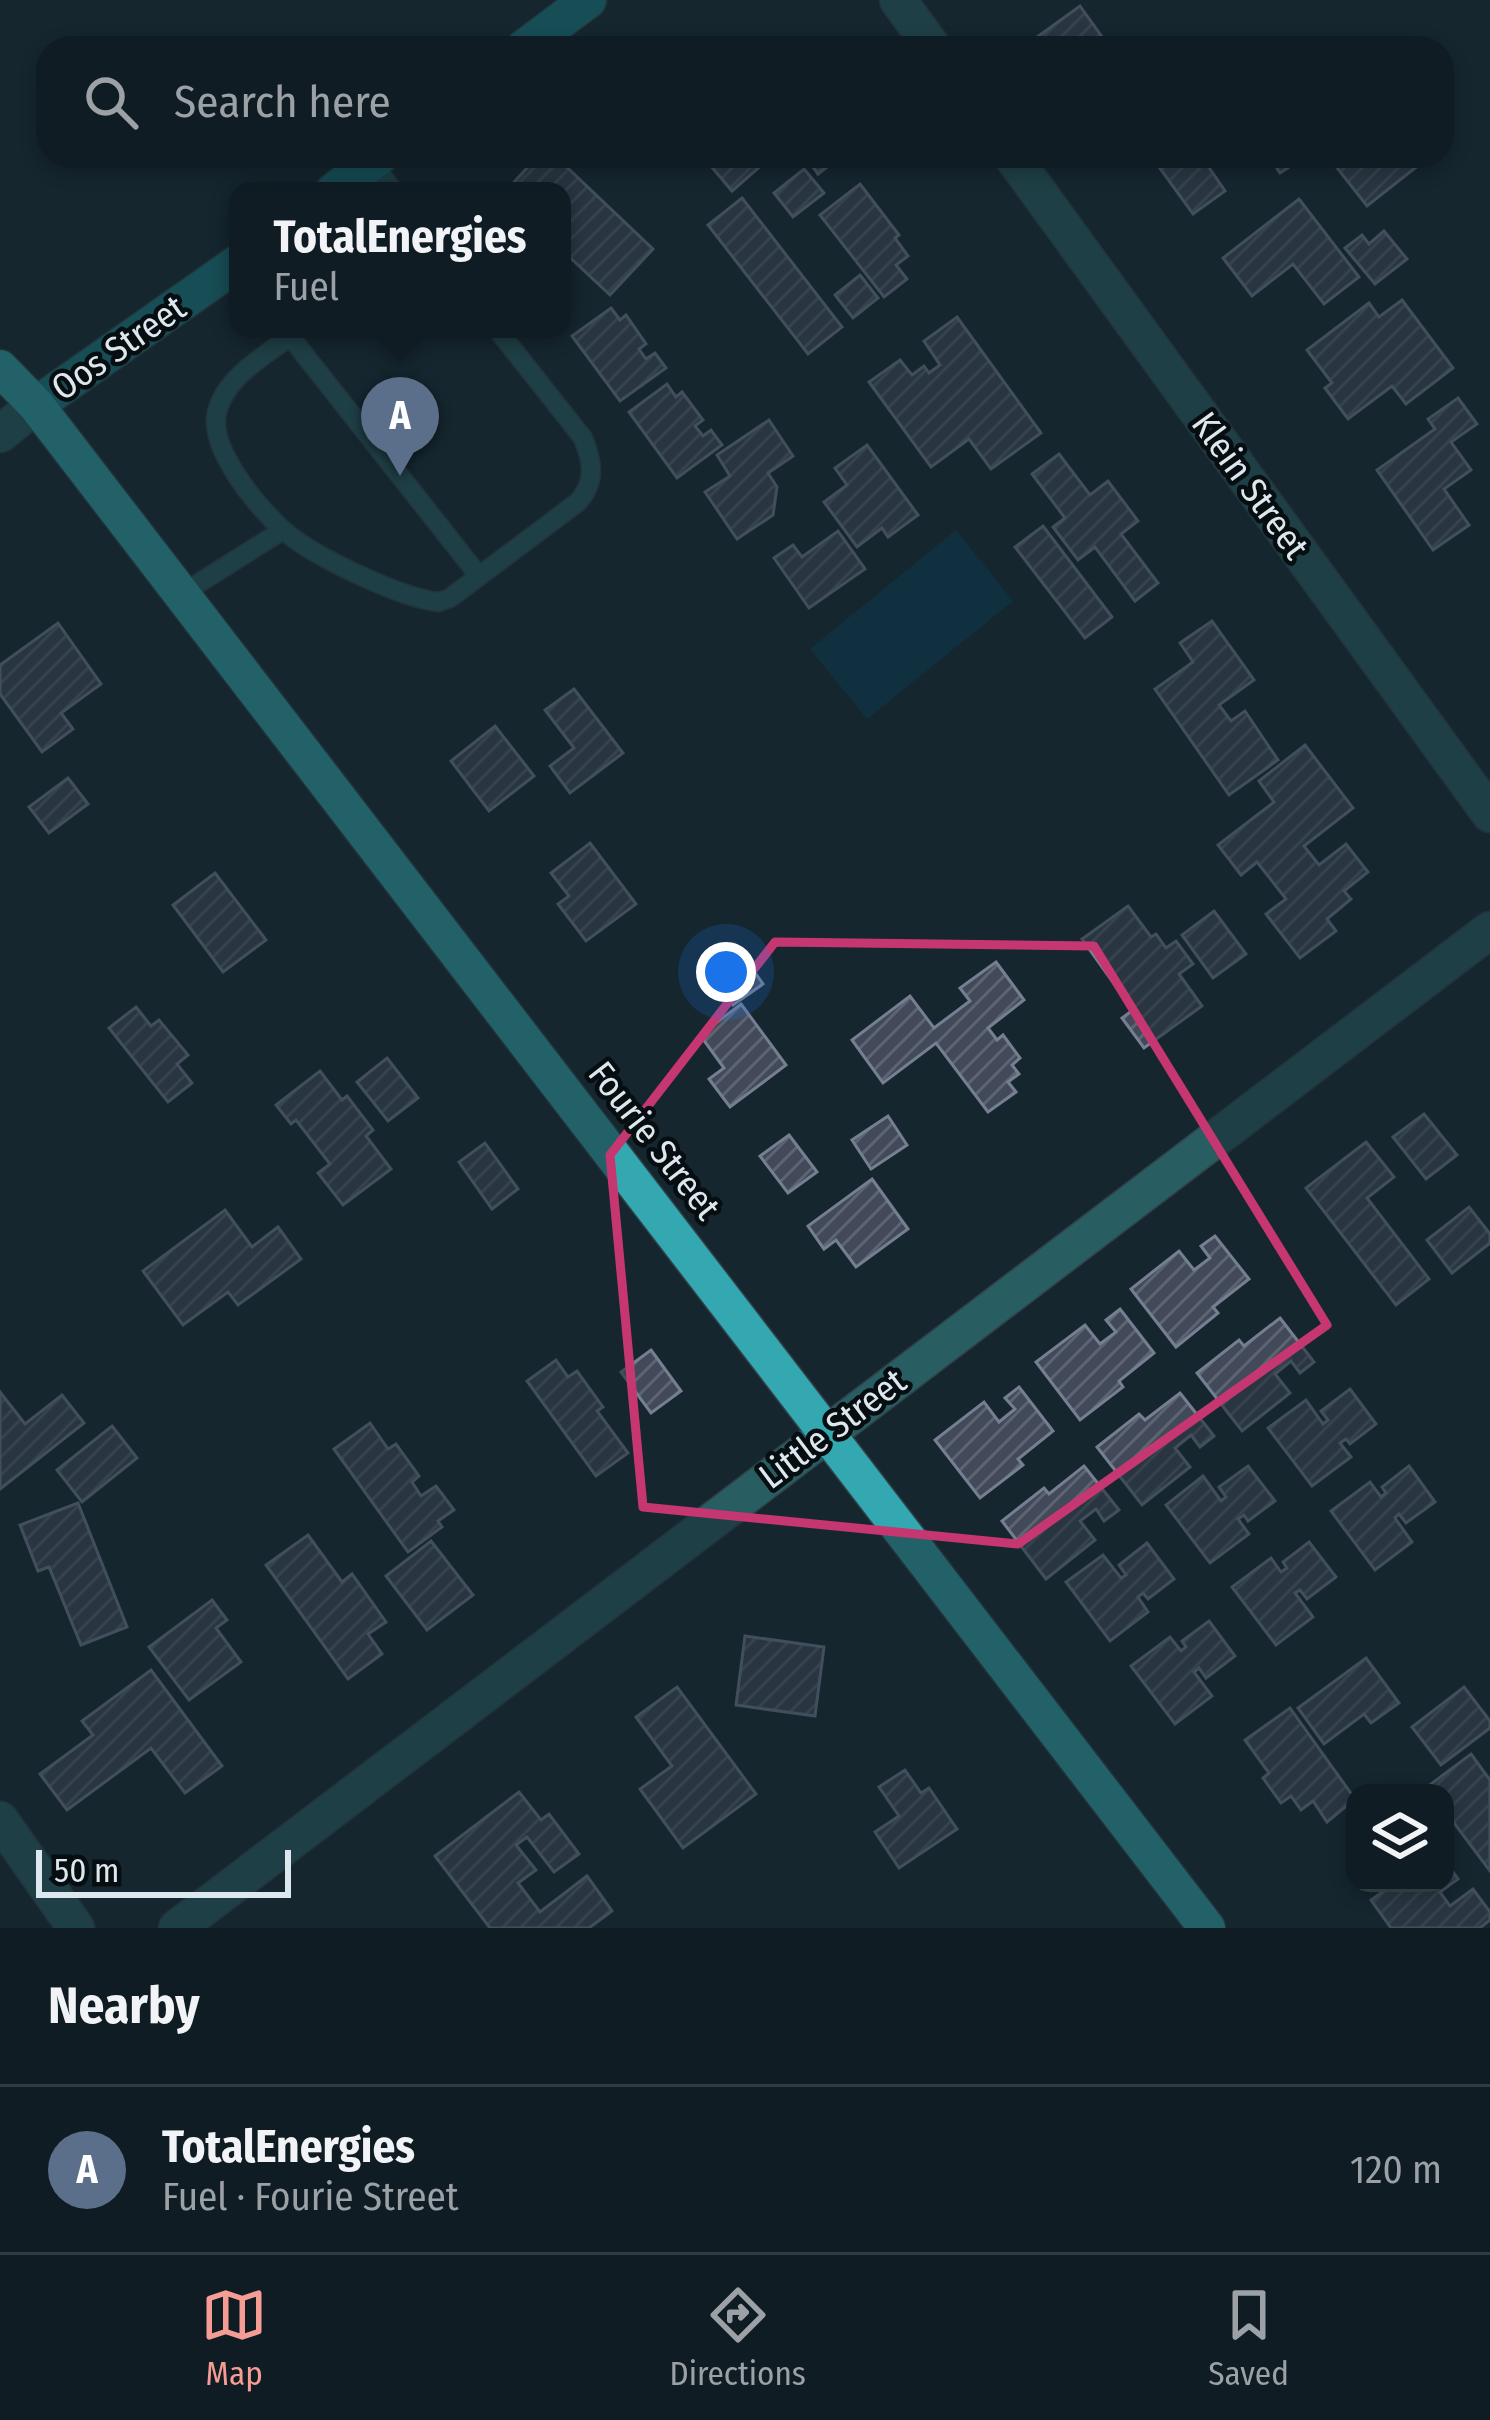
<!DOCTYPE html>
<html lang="en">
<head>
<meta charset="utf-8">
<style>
  body { margin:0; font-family:"Fira Sans Condensed",sans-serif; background:#1e2930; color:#f1f3f6 }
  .controls { position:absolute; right:36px; bottom:36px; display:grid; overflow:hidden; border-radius:24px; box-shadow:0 6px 18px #0003 }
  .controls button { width:108px; height:108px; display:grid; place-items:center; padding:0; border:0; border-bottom:3px solid #303a41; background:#101c23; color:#f1f3f6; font:60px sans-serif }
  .scale { position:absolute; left:36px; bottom:30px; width:255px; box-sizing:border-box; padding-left:12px; border:6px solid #dde8ee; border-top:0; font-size:33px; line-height:42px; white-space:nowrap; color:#dde8ee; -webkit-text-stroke:9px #070e12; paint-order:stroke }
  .you { position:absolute; left:726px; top:972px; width:42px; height:42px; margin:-30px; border:9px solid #fff; border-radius:50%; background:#1a73e8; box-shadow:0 0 0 18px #1a73e833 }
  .badge { display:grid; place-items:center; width:78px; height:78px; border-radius:50%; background:#f59c95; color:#fff; font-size:39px; font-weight:700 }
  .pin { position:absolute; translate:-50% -99px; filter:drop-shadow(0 3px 6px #0008) }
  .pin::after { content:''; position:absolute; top:63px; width:42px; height:36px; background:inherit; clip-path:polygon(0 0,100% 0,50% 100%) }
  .popup { position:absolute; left:229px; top:182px; width:342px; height:156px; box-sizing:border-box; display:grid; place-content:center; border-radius:24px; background:#101c23; filter:drop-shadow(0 3px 9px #0005); font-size:39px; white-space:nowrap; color:#9ca1a6 }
  .popup b { font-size:45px; color:#f1f3f6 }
  .popup::after { content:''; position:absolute; left:50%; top:100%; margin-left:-24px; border:24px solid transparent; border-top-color:#101c23 }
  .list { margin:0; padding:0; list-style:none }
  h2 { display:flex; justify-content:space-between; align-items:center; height:156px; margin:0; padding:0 48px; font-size:51px }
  h2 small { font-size:39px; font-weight:400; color:#9ca1a6 }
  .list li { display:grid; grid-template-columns:78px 1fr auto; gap:36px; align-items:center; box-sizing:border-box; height:168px; padding:0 48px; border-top:3px solid #303a41 }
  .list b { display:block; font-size:45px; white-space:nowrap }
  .list p { margin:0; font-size:39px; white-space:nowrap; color:#9ca1a6 }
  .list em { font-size:39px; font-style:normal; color:#9ca1a6 }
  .icon { flex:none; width:66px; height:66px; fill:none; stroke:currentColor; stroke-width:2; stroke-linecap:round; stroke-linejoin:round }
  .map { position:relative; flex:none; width:1490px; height:1928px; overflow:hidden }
  .search { position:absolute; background:#101c23; box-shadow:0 6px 18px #0003; left:36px; right:36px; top:36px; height:132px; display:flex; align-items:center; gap:30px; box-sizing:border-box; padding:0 42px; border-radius:36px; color:#9ca1a6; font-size:45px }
  .sheet { height:324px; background:#101c23 }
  nav { display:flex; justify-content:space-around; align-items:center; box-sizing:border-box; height:168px; border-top:3px solid #303a41; background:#101c23; font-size:33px; color:#9ca1a6 }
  nav a { display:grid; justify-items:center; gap:6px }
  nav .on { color:#f59c95 }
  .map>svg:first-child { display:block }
  .green { fill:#093c52 }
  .building { fill:url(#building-hatch); stroke:#767f91; stroke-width:3 }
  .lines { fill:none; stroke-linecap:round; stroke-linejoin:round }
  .lane-casing { stroke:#31414a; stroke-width:21 }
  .street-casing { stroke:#31414a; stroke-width:39 }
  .secondary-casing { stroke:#31414a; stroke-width:39 }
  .highway-casing { stroke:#31414a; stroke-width:39 }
  .lane { stroke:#285d61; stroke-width:18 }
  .street { stroke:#285d61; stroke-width:36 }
  .secondary { stroke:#1a7d84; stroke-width:36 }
  .highway { stroke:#34a8b0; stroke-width:36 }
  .marked { fill:none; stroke:#c63771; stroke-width:9; stroke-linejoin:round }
  .labels { text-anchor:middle; stroke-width:9; stroke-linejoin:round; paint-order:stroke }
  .street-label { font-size:36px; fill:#dde8ee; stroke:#070e12 }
</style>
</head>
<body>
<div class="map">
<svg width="1490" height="1928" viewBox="0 0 1490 1928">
  <defs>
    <pattern id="building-hatch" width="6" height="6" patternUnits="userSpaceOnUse" patternTransform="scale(3)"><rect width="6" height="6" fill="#424a5a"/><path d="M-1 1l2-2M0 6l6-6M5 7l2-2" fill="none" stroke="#5d6472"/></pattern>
  </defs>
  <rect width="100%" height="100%" fill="#15262f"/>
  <path class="green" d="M 956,530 L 1013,601 L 867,719 L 810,649 Z"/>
  <g class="building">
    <path d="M 1080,6 L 1110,48 L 1038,48 L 1033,40 Z"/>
    <path d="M 538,156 L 555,156 L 653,249 L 610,295 L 562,250 L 562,191 L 506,191 Z"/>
    <path d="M 721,156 L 772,156 L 732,191 L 710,165 Z"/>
    <path d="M 805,156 L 841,156 L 818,174 Z"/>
    <path d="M 1151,156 L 1201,156 L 1225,191 L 1193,214 Z"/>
    <path d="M 1269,156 L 1306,156 L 1280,173 Z"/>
    <path d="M 1343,156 L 1420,156 L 1424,161 L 1367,206 L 1334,164 Z"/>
    <path d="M 804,169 L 824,193 L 793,217 L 774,193 Z"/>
    <path d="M 860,184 L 899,235 L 895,238 L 908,256 L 896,265 L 907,279 L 884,297 L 820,215 Z"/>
    <path d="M 742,198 L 842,327 L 808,354 L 708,225 Z"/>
    <path d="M 1299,199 L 1359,277 L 1324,304 L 1293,264 L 1252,296 L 1223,258 Z"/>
    <path d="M 1384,231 L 1407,259 L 1375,284 L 1345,248 L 1362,235 L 1369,244 Z"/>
    <path d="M 860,275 L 878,298 L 853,318 L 835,295 Z"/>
    <path d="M 1402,300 L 1453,368 L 1406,404 L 1392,386 L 1348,419 L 1325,388 L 1332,383 L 1307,350 L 1369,303 L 1379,317 Z"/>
    <path d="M 611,308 L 620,320 L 626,315 L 646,344 L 639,349 L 646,359 L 655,353 L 666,368 L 620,401 L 572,336 Z"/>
    <path d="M 957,317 L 1041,433 L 991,469 L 969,439 L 931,467 L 869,382 L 900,360 L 912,375 L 924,366 L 929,373 L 940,365 L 924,341 Z"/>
    <path d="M 667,384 L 676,397 L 682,392 L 703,420 L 695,426 L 703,436 L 711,430 L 722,445 L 677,478 L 629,412 Z"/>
    <path d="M 1458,398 L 1477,424 L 1451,442 L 1471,470 L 1444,489 L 1469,525 L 1433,550 L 1377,470 L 1435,429 L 1428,419 Z"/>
    <path d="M 769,420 L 793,456 L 768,473 L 777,487 L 773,515 L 737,539 L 705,492 L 730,476 L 717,455 Z"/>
    <path d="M 867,445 L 918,515 L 888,537 L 882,528 L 857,547 L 824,502 L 847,485 L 835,468 Z"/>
    <path d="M 1059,454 L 1090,495 L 1108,481 L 1138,521 L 1121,534 L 1158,583 L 1135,601 L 1095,547 L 1078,560 L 1053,527 L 1065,518 L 1032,474 Z"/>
    <path d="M 1043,526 L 1112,617 L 1085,638 L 1015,547 Z"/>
    <path d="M 838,531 L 865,569 L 809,608 L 774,558 L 793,545 L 802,557 Z"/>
    <path d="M 1212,621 L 1254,680 L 1219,705 L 1231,721 L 1245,711 L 1278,760 L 1229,795 L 1155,689 L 1193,662 L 1180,643 Z"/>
    <path d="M 58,623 L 101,684 L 61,713 L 73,729 L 42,752 L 0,694 L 0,665 Z"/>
    <path d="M 574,689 L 623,753 L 570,793 L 550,766 L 574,748 L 545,710 Z"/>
    <path d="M 495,726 L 534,776 L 489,811 L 451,761 Z"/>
    <path d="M 1305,745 L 1353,808 L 1304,846 L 1319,865 L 1346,844 L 1368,872 L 1344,891 L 1351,899 L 1327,919 L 1336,931 L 1300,958 L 1266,914 L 1286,899 L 1257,862 L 1241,875 L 1218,845 L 1274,802 L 1259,781 Z"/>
    <path d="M 68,778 L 88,804 L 49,833 L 29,807 Z"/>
    <path d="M 590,843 L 636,904 L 586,941 L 558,904 L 569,896 L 551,873 Z"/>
    <path d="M 215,873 L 266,940 L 223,972 L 173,905 Z"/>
    <path d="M 1128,906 L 1151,937 L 1156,934 L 1166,948 L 1176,941 L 1193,964 L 1179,974 L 1202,1006 L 1144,1048 L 1122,1018 L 1133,1010 L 1082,939 Z"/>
    <path d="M 1214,911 L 1246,954 L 1213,978 L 1182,935 Z"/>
    <path d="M 735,944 L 763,984 L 733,1005 L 705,966 Z"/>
    <path d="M 996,962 L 1024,1000 L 988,1028 L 997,1040 L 1003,1035 L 1020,1058 L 1012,1065 L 1019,1074 L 1008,1082 L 1016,1092 L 988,1112 L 936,1043 L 883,1083 L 852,1040 L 910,996 L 934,1028 L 970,1001 L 960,988 Z"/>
    <path d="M 741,1004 L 786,1065 L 730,1107 L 709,1079 L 724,1068 L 700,1035 Z"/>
    <path d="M 136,1007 L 151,1026 L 159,1020 L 188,1055 L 177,1064 L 192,1083 L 168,1102 L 109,1028 Z"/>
    <path d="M 387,1058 L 418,1098 L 388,1121 L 357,1082 Z"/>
    <path d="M 320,1071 L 342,1100 L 347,1096 L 373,1130 L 366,1136 L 391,1169 L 343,1205 L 318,1173 L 330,1164 L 296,1120 L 291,1124 L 276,1105 Z"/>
    <path d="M 1424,1114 L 1457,1155 L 1426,1179 L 1393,1137 Z"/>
    <path d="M 888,1116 L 907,1145 L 871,1169 L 852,1140 Z"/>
    <path d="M 789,1135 L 817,1172 L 788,1193 L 760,1156 Z"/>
    <path d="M 1366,1142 L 1394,1177 L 1367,1198 L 1429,1279 L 1396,1305 L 1306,1188 Z"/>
    <path d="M 485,1143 L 518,1189 L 492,1209 L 459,1162 Z"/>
    <path d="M 872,1179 L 908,1229 L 856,1267 L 836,1240 L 824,1249 L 808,1226 Z"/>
    <path d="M 1469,1207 L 1490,1234 L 1490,1243 L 1452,1273 L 1427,1240 Z"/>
    <path d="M 225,1210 L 252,1247 L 278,1227 L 301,1259 L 238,1305 L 228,1292 L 183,1325 L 143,1271 Z"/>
    <path d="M 1215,1236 L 1249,1279 L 1213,1307 L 1218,1313 L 1176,1347 L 1131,1289 L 1179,1251 L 1194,1270 L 1210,1258 L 1201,1246 Z"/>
    <path d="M 1120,1309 L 1154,1353 L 1119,1381 L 1123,1387 L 1080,1420 L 1036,1362 L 1085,1325 L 1100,1344 L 1116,1332 L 1106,1320 Z"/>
    <path d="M 1280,1318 L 1314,1362 L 1300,1373 L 1291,1361 L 1275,1374 L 1290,1393 L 1242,1431 L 1197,1373 L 1239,1340 L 1244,1346 Z"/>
    <path d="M 651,1350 L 681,1391 L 651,1413 L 621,1372 Z"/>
    <path d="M 556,1360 L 568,1377 L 577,1371 L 603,1407 L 597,1411 L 628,1453 L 596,1476 L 527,1381 Z"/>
    <path d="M 1019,1387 L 1053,1431 L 1018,1459 L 1023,1465 L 980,1498 L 935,1440 L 984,1402 L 999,1422 L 1015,1409 L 1005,1398 Z"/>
    <path d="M 1350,1389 L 1376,1424 L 1350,1444 L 1346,1439 L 1340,1443 L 1351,1457 L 1312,1486 L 1268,1428 L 1306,1400 L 1323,1424 L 1328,1420 L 1321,1411 Z"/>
    <path d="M 0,1392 L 25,1424 L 62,1395 L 84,1423 L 0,1489 Z"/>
    <path d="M 1180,1393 L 1214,1436 L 1200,1447 L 1191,1435 L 1175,1448 L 1190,1467 L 1142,1505 L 1097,1447 L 1139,1414 L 1145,1420 Z"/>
    <path d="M 370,1423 L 388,1449 L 396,1444 L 419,1476 L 412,1482 L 421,1496 L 436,1486 L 454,1510 L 438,1521 L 442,1527 L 408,1552 L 334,1449 Z"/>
    <path d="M 112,1426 L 137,1458 L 82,1502 L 57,1470 Z"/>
    <path d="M 1084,1466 L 1119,1510 L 1104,1521 L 1096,1509 L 1080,1521 L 1095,1540 L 1046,1579 L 1002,1521 L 1044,1488 L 1049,1494 Z"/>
    <path d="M 1248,1466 L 1275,1501 L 1248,1521 L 1244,1515 L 1238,1519 L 1249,1534 L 1210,1563 L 1166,1505 L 1203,1476 L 1221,1501 L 1226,1497 L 1219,1487 Z"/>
    <path d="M 1409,1466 L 1435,1502 L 1406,1523 L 1399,1514 L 1395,1518 L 1412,1542 L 1375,1570 L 1331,1511 L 1370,1482 L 1381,1497 L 1386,1493 L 1382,1487 Z"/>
    <path d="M 78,1503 L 127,1627 L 81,1645 L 49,1567 L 38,1571 L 20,1525 Z"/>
    <path d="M 308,1535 L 342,1582 L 352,1574 L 386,1622 L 368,1634 L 382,1654 L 348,1679 L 266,1565 Z"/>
    <path d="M 431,1541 L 473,1595 L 427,1630 L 386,1576 Z"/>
    <path d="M 1309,1542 L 1336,1577 L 1307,1599 L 1300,1590 L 1295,1593 L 1313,1617 L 1276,1645 L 1232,1587 L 1271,1558 L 1281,1572 L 1287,1568 L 1283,1562 Z"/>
    <path d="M 1147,1543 L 1174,1579 L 1148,1599 L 1143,1593 L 1138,1597 L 1148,1612 L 1110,1641 L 1066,1582 L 1103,1555 L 1121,1578 L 1126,1575 L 1119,1565 Z"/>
    <path d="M 212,1600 L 227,1620 L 216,1628 L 241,1662 L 189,1700 L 149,1647 Z"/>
    <path d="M 1209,1621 L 1235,1656 L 1206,1678 L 1199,1668 L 1194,1672 L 1212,1696 L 1175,1724 L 1131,1666 L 1170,1637 L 1181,1651 L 1186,1647 L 1182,1641 Z"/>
    <path d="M 745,1636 L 824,1647 L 815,1716 L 736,1705 Z"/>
    <path d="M 1366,1658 L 1399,1703 L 1371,1723 L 1364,1714 L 1324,1744 L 1298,1708 Z"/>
    <path d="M 151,1670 L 222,1766 L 185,1793 L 151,1748 L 67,1810 L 40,1774 L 93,1735 L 82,1721 Z"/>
    <path d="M 677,1687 L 756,1794 L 683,1848 L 640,1789 L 672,1766 L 636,1717 Z"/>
    <path d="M 1464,1687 L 1490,1721 L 1490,1728 L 1441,1765 L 1412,1727 Z"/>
    <path d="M 1290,1708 L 1355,1799 L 1327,1822 L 1313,1801 L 1301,1810 L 1291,1796 L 1281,1803 L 1263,1778 L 1269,1773 L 1245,1740 Z"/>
    <path d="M 1471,1754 L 1490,1780 L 1490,1871 L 1445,1811 L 1445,1793 L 1431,1793 L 1427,1787 Z"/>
    <path d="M 905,1770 L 921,1793 L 929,1788 L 957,1829 L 899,1868 L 875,1832 L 899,1816 L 879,1787 Z"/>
    <path d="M 519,1792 L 541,1820 L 549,1814 L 579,1854 L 554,1872 L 527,1837 L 516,1845 L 536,1870 L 518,1883 L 540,1912 L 587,1876 L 612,1911 L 589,1928 L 490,1928 L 435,1856 Z"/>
    <path d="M 1445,1861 L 1458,1879 L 1440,1892 L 1450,1906 L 1473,1889 L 1490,1912 L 1490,1920 L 1480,1928 L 1391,1928 L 1371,1900 L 1395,1883 L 1445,1883 Z"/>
  </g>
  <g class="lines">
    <g class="lane-casing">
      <g id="lane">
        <path d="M 373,162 L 393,191"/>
        <path d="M 300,329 C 272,352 226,374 217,412 C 208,448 256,505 282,529 C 310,555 400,598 439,602 L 450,598 L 578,502 C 596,482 593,462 583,438 L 497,329"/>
        <path d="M 285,330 L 479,576"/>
        <path d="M 180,595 L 283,530"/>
      </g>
    </g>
    <g class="street-casing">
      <g id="street">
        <path d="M 898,0 L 933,48"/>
        <path d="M 1012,156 L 1490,814"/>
        <path d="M 0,434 L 36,405"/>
        <path d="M 0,1820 L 76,1928"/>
        <path d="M 177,1928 L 1490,930"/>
      </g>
    </g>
    <g class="secondary-casing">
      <g id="secondary">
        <path d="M 524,48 L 588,0"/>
        <path d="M 334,191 L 380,156"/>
        <path d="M 36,405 L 238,263"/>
      </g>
    </g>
    <g class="highway-casing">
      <path id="highway" d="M 0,368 L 36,405 L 1207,1928"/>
    </g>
    <use href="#lane" class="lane"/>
    <use href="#street" class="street"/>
    <use href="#secondary" class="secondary"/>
    <use href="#highway" class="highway"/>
  </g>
  <path d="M0 0H1490V1928H0ZM 775,942 L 1094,946 L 1327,1325 L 1018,1544 L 643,1507 L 610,1155 Z" fill="#15262f" fill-opacity=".55" fill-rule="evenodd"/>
  <path class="marked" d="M 775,942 L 1094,946 L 1327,1325 L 1018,1544 L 643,1507 L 610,1155 Z"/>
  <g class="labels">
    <g class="street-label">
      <text transform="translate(118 347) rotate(-35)" y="13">Oos Street</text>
      <text transform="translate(1251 485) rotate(54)" y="13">Klein Street</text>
      <text transform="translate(655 1140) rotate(52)" y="13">Fourie Street</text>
      <text transform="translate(832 1428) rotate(-37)" y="13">Little Street</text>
    </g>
  </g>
</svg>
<div class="controls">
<button><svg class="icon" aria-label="layers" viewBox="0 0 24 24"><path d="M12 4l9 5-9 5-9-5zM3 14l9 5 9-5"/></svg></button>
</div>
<div class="scale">50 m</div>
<div class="you"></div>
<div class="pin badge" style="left:400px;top:476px;background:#5c6f8a">A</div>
<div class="popup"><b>TotalEnergies</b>Fuel</div>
<div class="search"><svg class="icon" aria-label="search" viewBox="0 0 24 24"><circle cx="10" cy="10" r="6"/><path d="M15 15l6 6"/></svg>Search here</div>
</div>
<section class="sheet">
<h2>Nearby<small></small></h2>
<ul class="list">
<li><span class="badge" style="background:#5c6f8a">A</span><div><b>TotalEnergies</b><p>Fuel · Fourie Street</p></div><em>120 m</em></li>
</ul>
</section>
<nav>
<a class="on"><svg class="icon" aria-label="map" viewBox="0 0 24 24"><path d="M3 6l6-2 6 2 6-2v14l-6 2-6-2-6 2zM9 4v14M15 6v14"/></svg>Map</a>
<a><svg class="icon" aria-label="directions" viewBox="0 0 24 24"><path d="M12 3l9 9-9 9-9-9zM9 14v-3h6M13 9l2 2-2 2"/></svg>Directions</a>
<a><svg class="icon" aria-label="saved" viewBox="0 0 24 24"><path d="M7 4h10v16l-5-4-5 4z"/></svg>Saved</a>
</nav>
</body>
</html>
